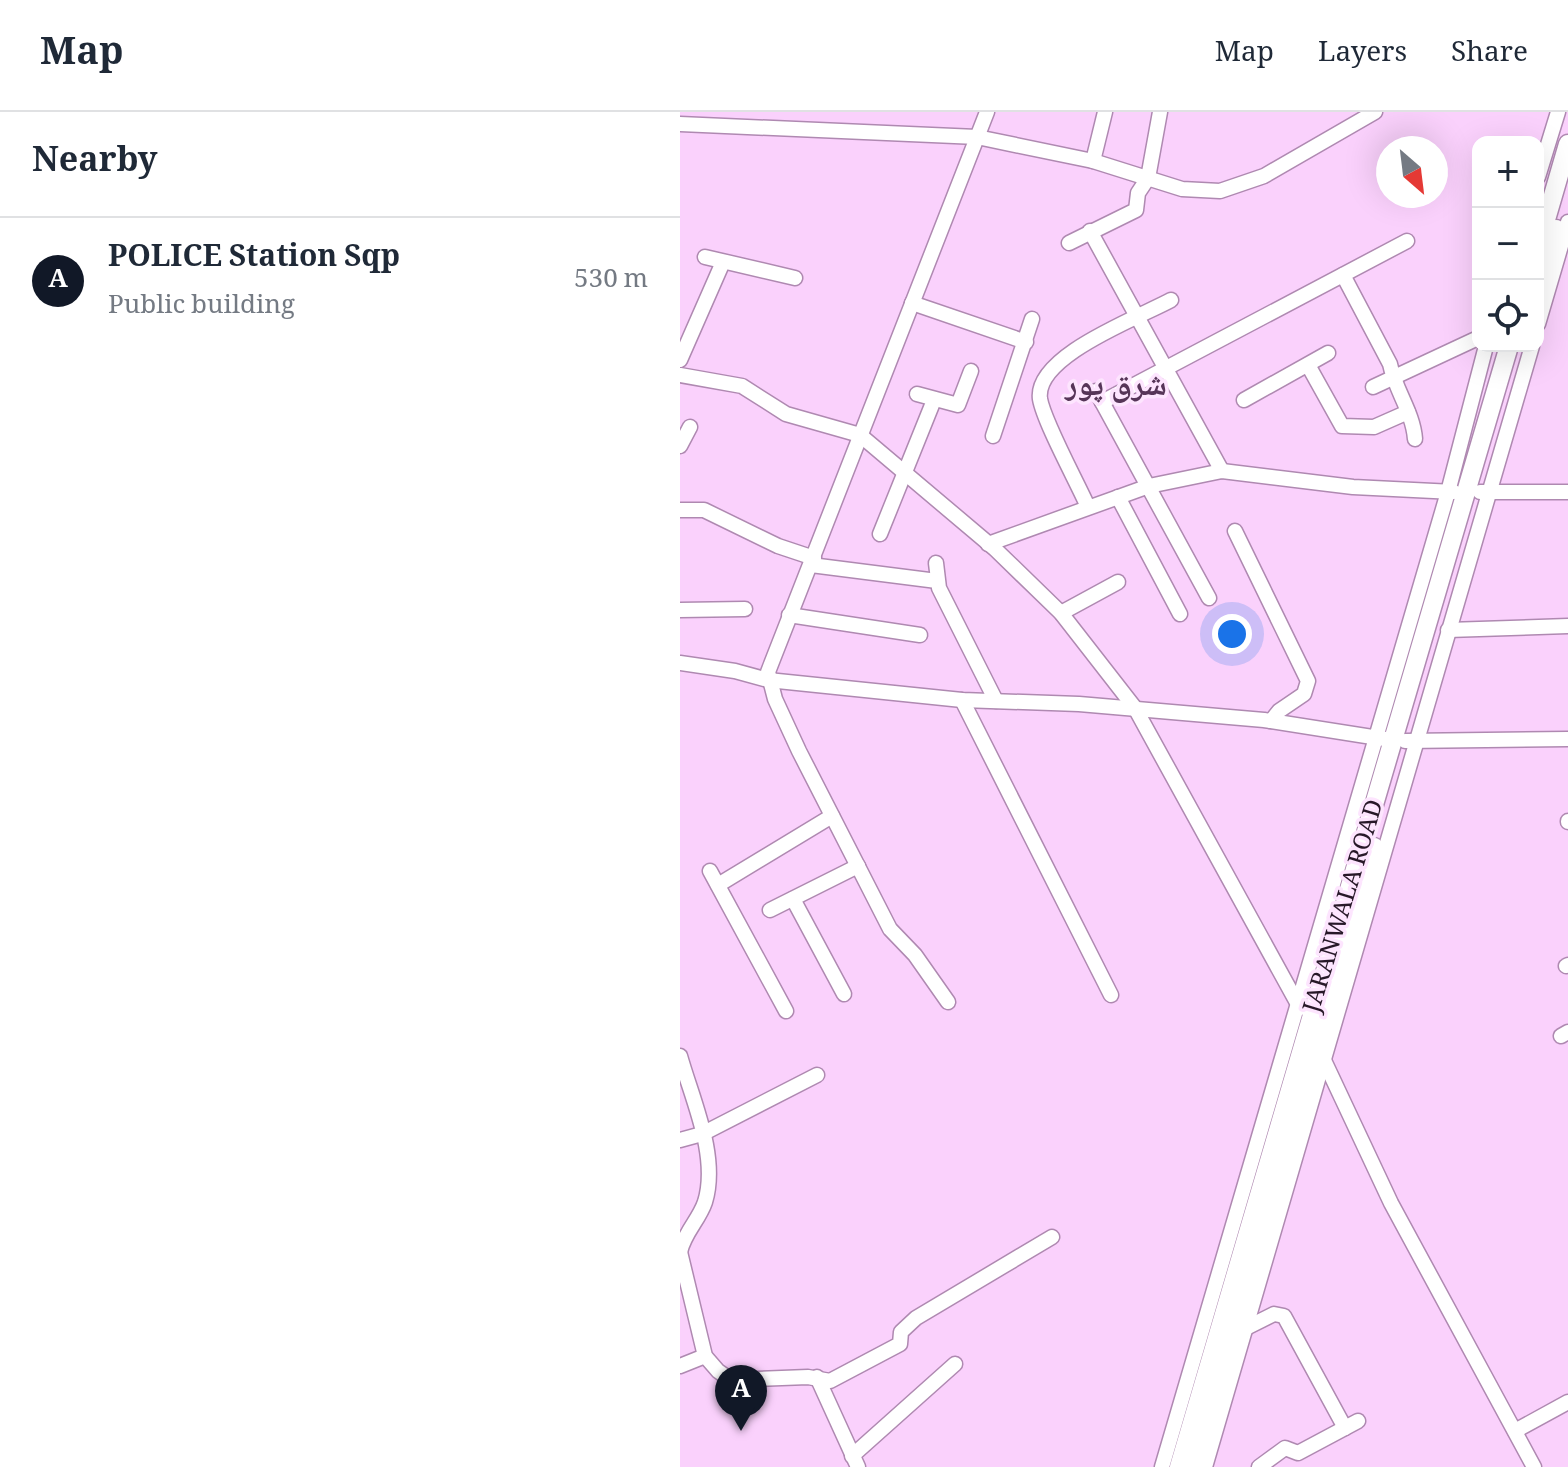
<!DOCTYPE html>
<html lang="en">
<head>
<meta charset="utf-8">
<style>
  body { margin:0; font-family:Georgia,"Noto Naskh Arabic",serif; background:#f2f2f3; color:#1f2937 }
  .controls { position:absolute; right:24px; top:24px; display:grid; overflow:hidden; border-radius:16px; box-shadow:0 8px 32px #0002 }
  .controls button { width:72px; height:72px; display:grid; place-items:center; padding:0; border:0; border-bottom:2px solid #e0e1e3; background:#fff; color:#1f2937; font:40px sans-serif }
  .compass { position:absolute; left:696px; top:24px; width:72px; height:72px; border-radius:50%; background:#fff; box-shadow:0 8px 32px #0002; rotate:152deg }
  .you { position:absolute; left:552px; top:522px; width:28px; height:28px; margin:-20px; border:6px solid #fff; border-radius:50%; background:#1a73e8; box-shadow:0 0 0 12px #1a73e833 }
  .badge { display:grid; place-items:center; width:52px; height:52px; border-radius:50%; background:#111827; color:#fff; font-size:26px; font-weight:700 }
  .pin { position:absolute; translate:-50% -66px; filter:drop-shadow(0 2px 4px #0008) }
  .pin::after { content:''; position:absolute; top:42px; width:28px; height:24px; background:inherit; clip-path:polygon(0 0,100% 0,50% 100%) }
  .list { margin:0; padding:0; list-style:none }
  h2 { display:flex; justify-content:space-between; align-items:center; height:104px; margin:0; padding:0 32px; font-size:34px }
  h2 small { font-size:26px; font-weight:400; color:#747a83 }
  .list li { display:grid; grid-template-columns:52px 1fr auto; gap:24px; align-items:center; box-sizing:border-box; height:128px; padding:0 32px; border-top:2px solid #e0e1e3 }
  .list b { display:block; font-size:30px; white-space:nowrap }
  .list p { margin:0; font-size:26px; white-space:nowrap; color:#747a83 }
  .list em { font-size:26px; font-style:normal; color:#747a83 }
  .icon { flex:none; width:44px; height:44px; fill:none; stroke:currentColor; stroke-width:2; stroke-linecap:round; stroke-linejoin:round }
  .map { position:relative; flex:none; width:888px; height:1355px; overflow:hidden }
  header { display:flex; align-items:center; gap:48px; box-sizing:border-box; height:112px; padding:0 40px; background:#fff; border-bottom:2px solid #e0e1e3 }
  header strong { font-size:38px }
  nav { display:flex; gap:44px; margin-inline-start:auto; font-size:28px }
  main { display:flex }
  aside { flex:1; background:#fff }
  .map>svg:first-child { display:block }
  .lines { fill:none; stroke-linecap:round; stroke-linejoin:round }
  .minor-casing { stroke:#af89b1; stroke-width:17 }
  .major-casing { stroke:#af89b1; stroke-width:21 }
  .minor { stroke:#fff; stroke-width:14 }
  .major { stroke:#fff; stroke-width:18 }
  .labels { text-anchor:middle; stroke-width:7; stroke-linejoin:round; paint-order:stroke }
  .street-label { font-size:24px; fill:#271828; stroke:#fde5fe }
  .district-label { font-size:32px; font-weight:bold; fill:#563558; stroke:#fde5fe }
</style>
</head>
<body>
<header>
<strong>Map</strong>
<nav><a>Map</a><a>Layers</a><a>Share</a></nav>
</header>
<main>
<aside>
<h2>Nearby<small></small></h2>
<ul class="list">
<li><span class="badge">A</span><div><b>POLICE Station Sqp</b><p>Public building</p></div><em>530 m</em></li>
</ul>
</aside>
<div class="map">
<svg width="888" height="1355" viewBox="0 0 888 1355">
  <rect width="100%" height="100%" fill="#fad1fc"/>
  <g class="lines">
    <g class="minor-casing">
      <g id="minor">
        <path d="M 0,12 L 297,25 L 413,49 L 502,77 L 540,79 L 584,64 L 695,0"/>
        <path d="M 413,49 L 425,0"/>
        <path d="M 858,65 L 878,0"/>
        <path d="M 410,119 L 542,359"/>
        <path d="M 389,131 L 456,98 L 458,81 L 468,66 L 480,0"/>
        <path d="M 25,145 L 115,166"/>
        <path d="M 663,163 L 710,252 C 715,278 733,300 735,327"/>
        <path d="M 232,191 L 346,230"/>
        <path d="M 858,212 L 888,110"/>
        <path d="M 0,248 L 43,150"/>
        <path d="M 628,253 L 662,314 L 694,315 L 728,300"/>
        <path d="M 0,263 L 62,274 L 106,302 L 180,323 L 315,437 L 381,501 L 455,596 L 620,896"/>
        <path d="M 693,275 L 798,226"/>
        <path d="M 416,279 L 529,486"/>
        <path d="M 237,282 L 278,293 L 291,259"/>
        <path d="M 564,288 L 648,241"/>
        <path d="M 422,290 L 727,129"/>
        <path d="M 313,324 L 352,207"/>
        <path d="M 0,334 L 10,315"/>
        <path d="M 800,380 L 888,380"/>
        <path d="M 438,385 L 500,502"/>
        <path d="M 408,395 C 397,370 364,310 360,287 C 354,244 458,206 491,188"/>
        <path d="M 0,398 L 24,398 L 98,434 L 134,446"/>
        <path d="M 555,419 L 628,569 L 624,582 L 599,599 L 591,609"/>
        <path d="M 200,422 L 254,288"/>
        <path d="M 308,432 L 469,374 L 542,359 L 673,375 L 774,380"/>
        <path d="M 256,451 L 259,476 L 316,589"/>
        <path d="M 131,453 L 257,469"/>
        <path d="M 0,498 L 65,497"/>
        <path d="M 381,501 L 438,470"/>
        <path d="M 109,503 L 240,523"/>
        <path d="M 768,518 L 888,514"/>
        <path d="M 0,551 L 55,559 L 88,568 L 282,588 L 399,592 L 584,608 L 705,627"/>
        <path d="M 282,588 L 431,883"/>
        <path d="M 725,629 L 888,627"/>
        <path d="M 888,710 L 888,709"/>
        <path d="M 30,759 L 106,899"/>
        <path d="M 38,773 L 152,704"/>
        <path d="M 113,787 L 164,882"/>
        <path d="M 90,798 L 178,754"/>
        <path d="M 886,854 L 888,853"/>
        <path d="M 268,890 L 235,843 L 210,817 L 119,639 L 95,587 L 88,560 L 307,0"/>
        <path d="M 881,924 L 888,920"/>
        <path d="M 0,944 C 12,987 39,1044 25,1090 C 19,1108 4,1121 0,1140"/>
        <path d="M 642,944 L 711,1091 L 854,1355"/>
        <path d="M 0,1028 L 22,1022 L 137,963"/>
        <path d="M 0,1140 L 25,1244 L 38,1259 L 51,1268 L 128,1265 L 150,1269 L 220,1232 L 221,1220 L 236,1206 L 372,1125"/>
        <path d="M 564,1217 L 594,1202 L 604,1204 L 665,1316"/>
        <path d="M 0,1254 L 25,1244"/>
        <path d="M 137,1265 L 178,1355"/>
        <path d="M 835,1319 L 888,1290"/>
        <path d="M 172,1344 L 275,1252"/>
        <path d="M 482,1355 L 768,380 L 806,234"/>
        <path d="M 525,1355 L 852,234"/>
        <path d="M 579,1355 L 605,1336 L 618,1341 L 678,1309"/>
      </g>
    </g>
    <g class="major-casing">
      <g id="major">
        <path d="M 858,135 L 888,32"/>
        <path d="M 858,179 L 876,117"/>
        <path d="M 499,1355 L 829,234"/>
        <path d="M 513,1355 L 694,735"/>
      </g>
    </g>
    <use href="#minor" class="minor"/>
    <use href="#major" class="major"/>
  </g>
  <g class="labels">
    <g class="street-label">
      <text transform="translate(663 794) rotate(-73)" y="8">JARANWALA ROAD</text>
    </g>
    <g class="district-label">
      <text x="436" y="283">شرق پور</text>
    </g>
  </g>
</svg>
<div class="controls">
<button>+</button>
<button>−</button>
<button><svg class="icon" aria-label="locate" viewBox="0 0 24 24"><circle cx="12" cy="12" r="6"/><path d="M12 2v4M12 18v4M2 12h4M18 12h4"/></svg></button>
</div>
<svg class="compass" viewBox="-18 -18 36 36"><path d="M0-13l5 13h-10z" fill="#e53935"/><path d="M0 13l5-13h-10z" fill="#747a83"/></svg>
<div class="you"></div>
<div class="pin badge" style="left:61px;top:1319px">A</div>
</div>
</main>
</body>
</html>
